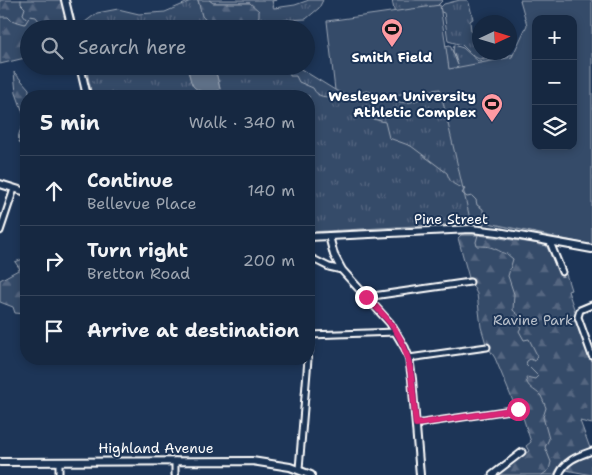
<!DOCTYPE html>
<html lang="en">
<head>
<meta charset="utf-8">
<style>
  body { margin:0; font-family:"Shantell Sans",sans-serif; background:#23344c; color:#f1f3f6 }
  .controls { position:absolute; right:15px; top:15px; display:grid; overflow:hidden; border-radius:10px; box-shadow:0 2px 8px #0003 }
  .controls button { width:45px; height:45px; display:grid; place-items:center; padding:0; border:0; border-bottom:1px solid #35445a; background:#162841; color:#f1f3f6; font:25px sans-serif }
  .compass { position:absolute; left:472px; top:15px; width:45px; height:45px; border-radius:50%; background:#162841; box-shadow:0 2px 8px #0003; rotate:86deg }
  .stop { position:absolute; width:15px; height:15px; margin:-11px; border:4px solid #db2777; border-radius:50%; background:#fff }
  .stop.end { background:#db2777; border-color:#fff; box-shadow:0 1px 5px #0008 }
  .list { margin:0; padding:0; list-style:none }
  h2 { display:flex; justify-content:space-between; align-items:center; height:65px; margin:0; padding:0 20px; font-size:21px }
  h2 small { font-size:16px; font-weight:400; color:#9ea6b1 }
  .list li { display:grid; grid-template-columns:32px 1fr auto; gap:15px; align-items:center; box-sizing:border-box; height:70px; padding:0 20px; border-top:1px solid #35445a }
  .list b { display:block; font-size:19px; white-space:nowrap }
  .list p { margin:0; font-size:16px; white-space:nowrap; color:#9ea6b1 }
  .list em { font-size:16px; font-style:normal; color:#9ea6b1 }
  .icon { flex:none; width:28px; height:28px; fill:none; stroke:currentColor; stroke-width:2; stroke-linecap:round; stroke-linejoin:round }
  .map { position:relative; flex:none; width:592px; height:475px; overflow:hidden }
  .search { position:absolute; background:#162841; box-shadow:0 2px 8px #0003; left:20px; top:20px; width:295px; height:55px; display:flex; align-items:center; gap:12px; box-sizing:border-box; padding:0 18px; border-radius:28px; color:#9ea6b1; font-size:19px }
  .panel { position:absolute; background:#162841; box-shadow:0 2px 8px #0003; left:20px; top:90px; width:295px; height:275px; border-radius:20px }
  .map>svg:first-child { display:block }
  .grass { fill:url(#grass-tufts); stroke:#9aa5b4 }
  .forest { fill:url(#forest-firs); stroke:#9aa5b4 }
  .garden { fill:#364b69; stroke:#9aa5b4; fill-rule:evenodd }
  .water { fill:#617289; stroke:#a0aab8 }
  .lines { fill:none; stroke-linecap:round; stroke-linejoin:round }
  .stream { stroke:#a0aab8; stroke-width:1 }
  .minor-casing { stroke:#fff; stroke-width:9 }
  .tertiary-casing { stroke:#fff; stroke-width:10 }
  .minor { stroke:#1d3557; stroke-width:5 }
  .tertiary { stroke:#1d3557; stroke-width:6 }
  .route { stroke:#db2777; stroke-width:6 }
  .labels { text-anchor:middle; stroke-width:4; stroke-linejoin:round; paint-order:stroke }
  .poi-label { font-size:14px; font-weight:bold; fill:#fff; stroke:#1d3557 }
  .street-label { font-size:14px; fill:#fff; stroke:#1d3557 }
  .park-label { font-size:14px; fill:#b9c0ca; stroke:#1d3557 }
</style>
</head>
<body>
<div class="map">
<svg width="592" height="475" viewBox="0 0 592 475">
  <defs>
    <pattern id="grass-tufts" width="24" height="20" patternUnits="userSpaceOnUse" patternTransform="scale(1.25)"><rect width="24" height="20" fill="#364b69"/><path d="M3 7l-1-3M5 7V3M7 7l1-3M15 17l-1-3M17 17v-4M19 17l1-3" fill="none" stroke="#546680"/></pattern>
    <pattern id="forest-firs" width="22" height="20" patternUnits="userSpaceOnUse" patternTransform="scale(1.25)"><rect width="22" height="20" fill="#364b69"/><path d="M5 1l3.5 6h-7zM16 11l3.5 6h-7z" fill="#546680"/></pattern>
  </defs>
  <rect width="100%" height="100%" fill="#1d3557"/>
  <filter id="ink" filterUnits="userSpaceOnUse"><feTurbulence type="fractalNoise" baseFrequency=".02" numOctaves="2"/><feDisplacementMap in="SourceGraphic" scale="10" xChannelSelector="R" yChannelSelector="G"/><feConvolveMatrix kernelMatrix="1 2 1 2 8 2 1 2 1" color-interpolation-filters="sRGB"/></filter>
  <g filter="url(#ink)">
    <g class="grass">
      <path d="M 193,0 L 198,0 L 202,16 L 214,29 L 77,28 L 97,13 L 118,9 L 139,14 L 165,12 Z"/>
      <path d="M 209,0 L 277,0 L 272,1 L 274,8 L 295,5 L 309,0 L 323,0 L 319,8 L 306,19 L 285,20 L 265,25 L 256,24 L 259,29 L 253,29 L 250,3 L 213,3 Z"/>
      <path d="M 392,0 L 443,0 L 436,7 L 395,15 Z"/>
      <path d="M 460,0 L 467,0 L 469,3 L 473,19 L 470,21 L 471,31 C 482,38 480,40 480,52 L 508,54 L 479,59 L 473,56 L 462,45 L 448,41 L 444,13 L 441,12 L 440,8 L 444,4 Z"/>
      <path d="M 450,45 L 458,65 L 453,51 L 454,45 L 463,48 L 478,61 L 515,54 L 536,146 L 592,245 L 470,219 L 468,223 L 309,232 L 309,96 L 92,96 L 86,66 L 186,66 L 193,86 L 209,94 L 216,94 L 220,89 L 217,76 L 211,66 L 296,66 L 335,90 L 352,86 L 379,85 C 391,100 400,108 420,99 L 422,84 L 450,77 L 445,46 Z"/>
    </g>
    <g class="forest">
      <path d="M 0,0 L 62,0 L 68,29 L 29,29 L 29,57 L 0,64 Z"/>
      <path d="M 198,0 L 209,0 L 213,3 L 250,3 L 259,11 L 259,16 L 253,29 L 214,29 L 202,16 Z"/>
      <path d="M 14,72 L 29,89 L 29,94 L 26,100 L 26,142 L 20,144 C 16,135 21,129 26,121 L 16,93 Z"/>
      <path d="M 461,235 L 479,235 L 546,245 L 559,273 L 561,275 L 566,274 L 571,290 L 568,291 L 592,361 L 592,424 L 580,421 L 590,448 C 575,454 560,459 554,475 L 496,475 L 529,451 L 526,446 L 531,442 L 519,405 L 515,406 L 495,358 L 486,344 L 481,327 L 477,294 L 469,278 L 458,238 Z"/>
      <path d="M 26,252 L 26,314 L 15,313 L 13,307 L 0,302 L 0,280 L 20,269 L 15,262 L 23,259 Z"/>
      <path d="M 592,454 L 592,475 L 566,470 L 569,464 Z"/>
    </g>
    <path class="garden" d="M 520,0 L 592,0 L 592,245 L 470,219 L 440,89 L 355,100 L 335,90 L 327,21 L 440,5 L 449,69 L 512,57 L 527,25 ZM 536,19 L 573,19 L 573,146 L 536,146 Z"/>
    <path class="water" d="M 186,66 L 211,66 L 217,76 L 220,89 L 216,94 C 209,94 198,92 193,86 C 189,80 190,72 186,66 Z"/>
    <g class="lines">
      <g class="stream">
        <path d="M 21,0 L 21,4 L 25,8 L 23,14 L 26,18"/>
        <path d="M 0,17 L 8,17 L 11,20 L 25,24 L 30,16 L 36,17 L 43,26 L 48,28 L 56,25 L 63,27 L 63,29"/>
        <path d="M 285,66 L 289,70 L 290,76 L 296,76 L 299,82 L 313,88 C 318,98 326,98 336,95 L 338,101 L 357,97 L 358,93 L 367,91 L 374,93 L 373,119 L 385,122 L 389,138 L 411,146 L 447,173 C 451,186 455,184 465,189 L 462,193 L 467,197 L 472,196 L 476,200 L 477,205 L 483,209 L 484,224"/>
        <path d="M 478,235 L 476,242 L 477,246 C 483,246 490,246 495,249 C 501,251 501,253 507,254 L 513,259 L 508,276 L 514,294 L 513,310 C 517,315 522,316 524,322 L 519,331 L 524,340 L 529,339 L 537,355 L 535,361 L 530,359 L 527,361 L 526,364 L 538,376 L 535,379 L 526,377 C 526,388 535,389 541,396 C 543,400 545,405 546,408 L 543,417 L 549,439 L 545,447 L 551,462 L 549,470 L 542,475"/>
      </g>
      <g class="minor-casing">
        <g id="minor">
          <path d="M 0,231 L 14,189"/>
          <path d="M 550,242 L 562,272"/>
          <path d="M 309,257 L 329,267 L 342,270"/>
          <path d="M 366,297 L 470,282"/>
          <path d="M 592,305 L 580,310 L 578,317 L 592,356"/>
          <path d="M 309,335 L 396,332"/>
          <path d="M 309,352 L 310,343"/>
          <path d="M 409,358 L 487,347"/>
          <path d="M 416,424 L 518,409"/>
          <path d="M 299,469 L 308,359"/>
          <path d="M 59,475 L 59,462"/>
          <path d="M 175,475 L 175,461"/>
          <path d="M 492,475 L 522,452"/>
          <path d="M 559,475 C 565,460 578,456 592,451"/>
        </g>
      </g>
      <g class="tertiary-casing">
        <g id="tertiary">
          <path d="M 65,0 L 72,29"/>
          <path d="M 80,66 L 87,96"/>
          <path d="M 0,184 L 26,192"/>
          <path d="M 329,236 L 334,255 L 342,270 L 390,323 L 405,348 L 409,358 L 412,379 L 420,475"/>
          <path d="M 309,237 L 471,229 L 498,232 L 592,249"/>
          <path d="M 0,462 L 252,461 L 290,467 L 311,475"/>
        </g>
      </g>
      <use href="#minor" class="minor"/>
      <use href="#tertiary" class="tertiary"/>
    </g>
  </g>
  <g class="lines" filter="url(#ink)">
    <path class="route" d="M 366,297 C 377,308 389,319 397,333 C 414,360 412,393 416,424 L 518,409"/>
  </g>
  <defs>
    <g id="stadium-pin" transform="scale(1.125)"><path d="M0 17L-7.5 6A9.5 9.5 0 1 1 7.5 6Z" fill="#ff9aa2" stroke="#1d3557"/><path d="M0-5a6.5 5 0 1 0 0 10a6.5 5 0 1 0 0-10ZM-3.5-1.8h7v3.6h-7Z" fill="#111"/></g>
  </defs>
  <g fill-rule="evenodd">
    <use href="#stadium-pin" x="392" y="29"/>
    <use href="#stadium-pin" x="492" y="104"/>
  </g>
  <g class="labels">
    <g class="poi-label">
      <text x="392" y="62">Smith Field</text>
      <text x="476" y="101" text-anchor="end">Wesleyan University<tspan x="476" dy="16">Athletic Complex</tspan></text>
    </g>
    <g class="street-label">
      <text x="451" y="224">Pine Street</text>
      <text x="156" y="453">Highland Avenue</text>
    </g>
    <g class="park-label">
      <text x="533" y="325">Ravine Park</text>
    </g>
  </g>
</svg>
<div class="controls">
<button>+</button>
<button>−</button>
<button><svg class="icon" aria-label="layers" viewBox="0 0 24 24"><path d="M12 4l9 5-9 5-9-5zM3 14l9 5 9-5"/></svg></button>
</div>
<svg class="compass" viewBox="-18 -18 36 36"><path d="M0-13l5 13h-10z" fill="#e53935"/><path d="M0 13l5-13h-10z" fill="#9ea6b1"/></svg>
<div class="stop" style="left:518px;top:409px"></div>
<div class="stop end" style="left:366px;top:297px"></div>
<div class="search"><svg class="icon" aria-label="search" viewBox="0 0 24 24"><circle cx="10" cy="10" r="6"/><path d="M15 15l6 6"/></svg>Search here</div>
<section class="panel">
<h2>5 min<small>Walk · 340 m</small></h2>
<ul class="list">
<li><svg class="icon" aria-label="ahead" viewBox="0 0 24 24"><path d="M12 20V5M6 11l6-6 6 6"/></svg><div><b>Continue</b><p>Bellevue Place</p></div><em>140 m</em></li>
<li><svg class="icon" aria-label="right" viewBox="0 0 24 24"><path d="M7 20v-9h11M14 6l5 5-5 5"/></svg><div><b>Turn right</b><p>Bretton Road</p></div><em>200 m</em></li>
<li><svg class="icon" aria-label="arrive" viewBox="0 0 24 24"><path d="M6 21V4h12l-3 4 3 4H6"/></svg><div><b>Arrive at destination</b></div></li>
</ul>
</section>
</div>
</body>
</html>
